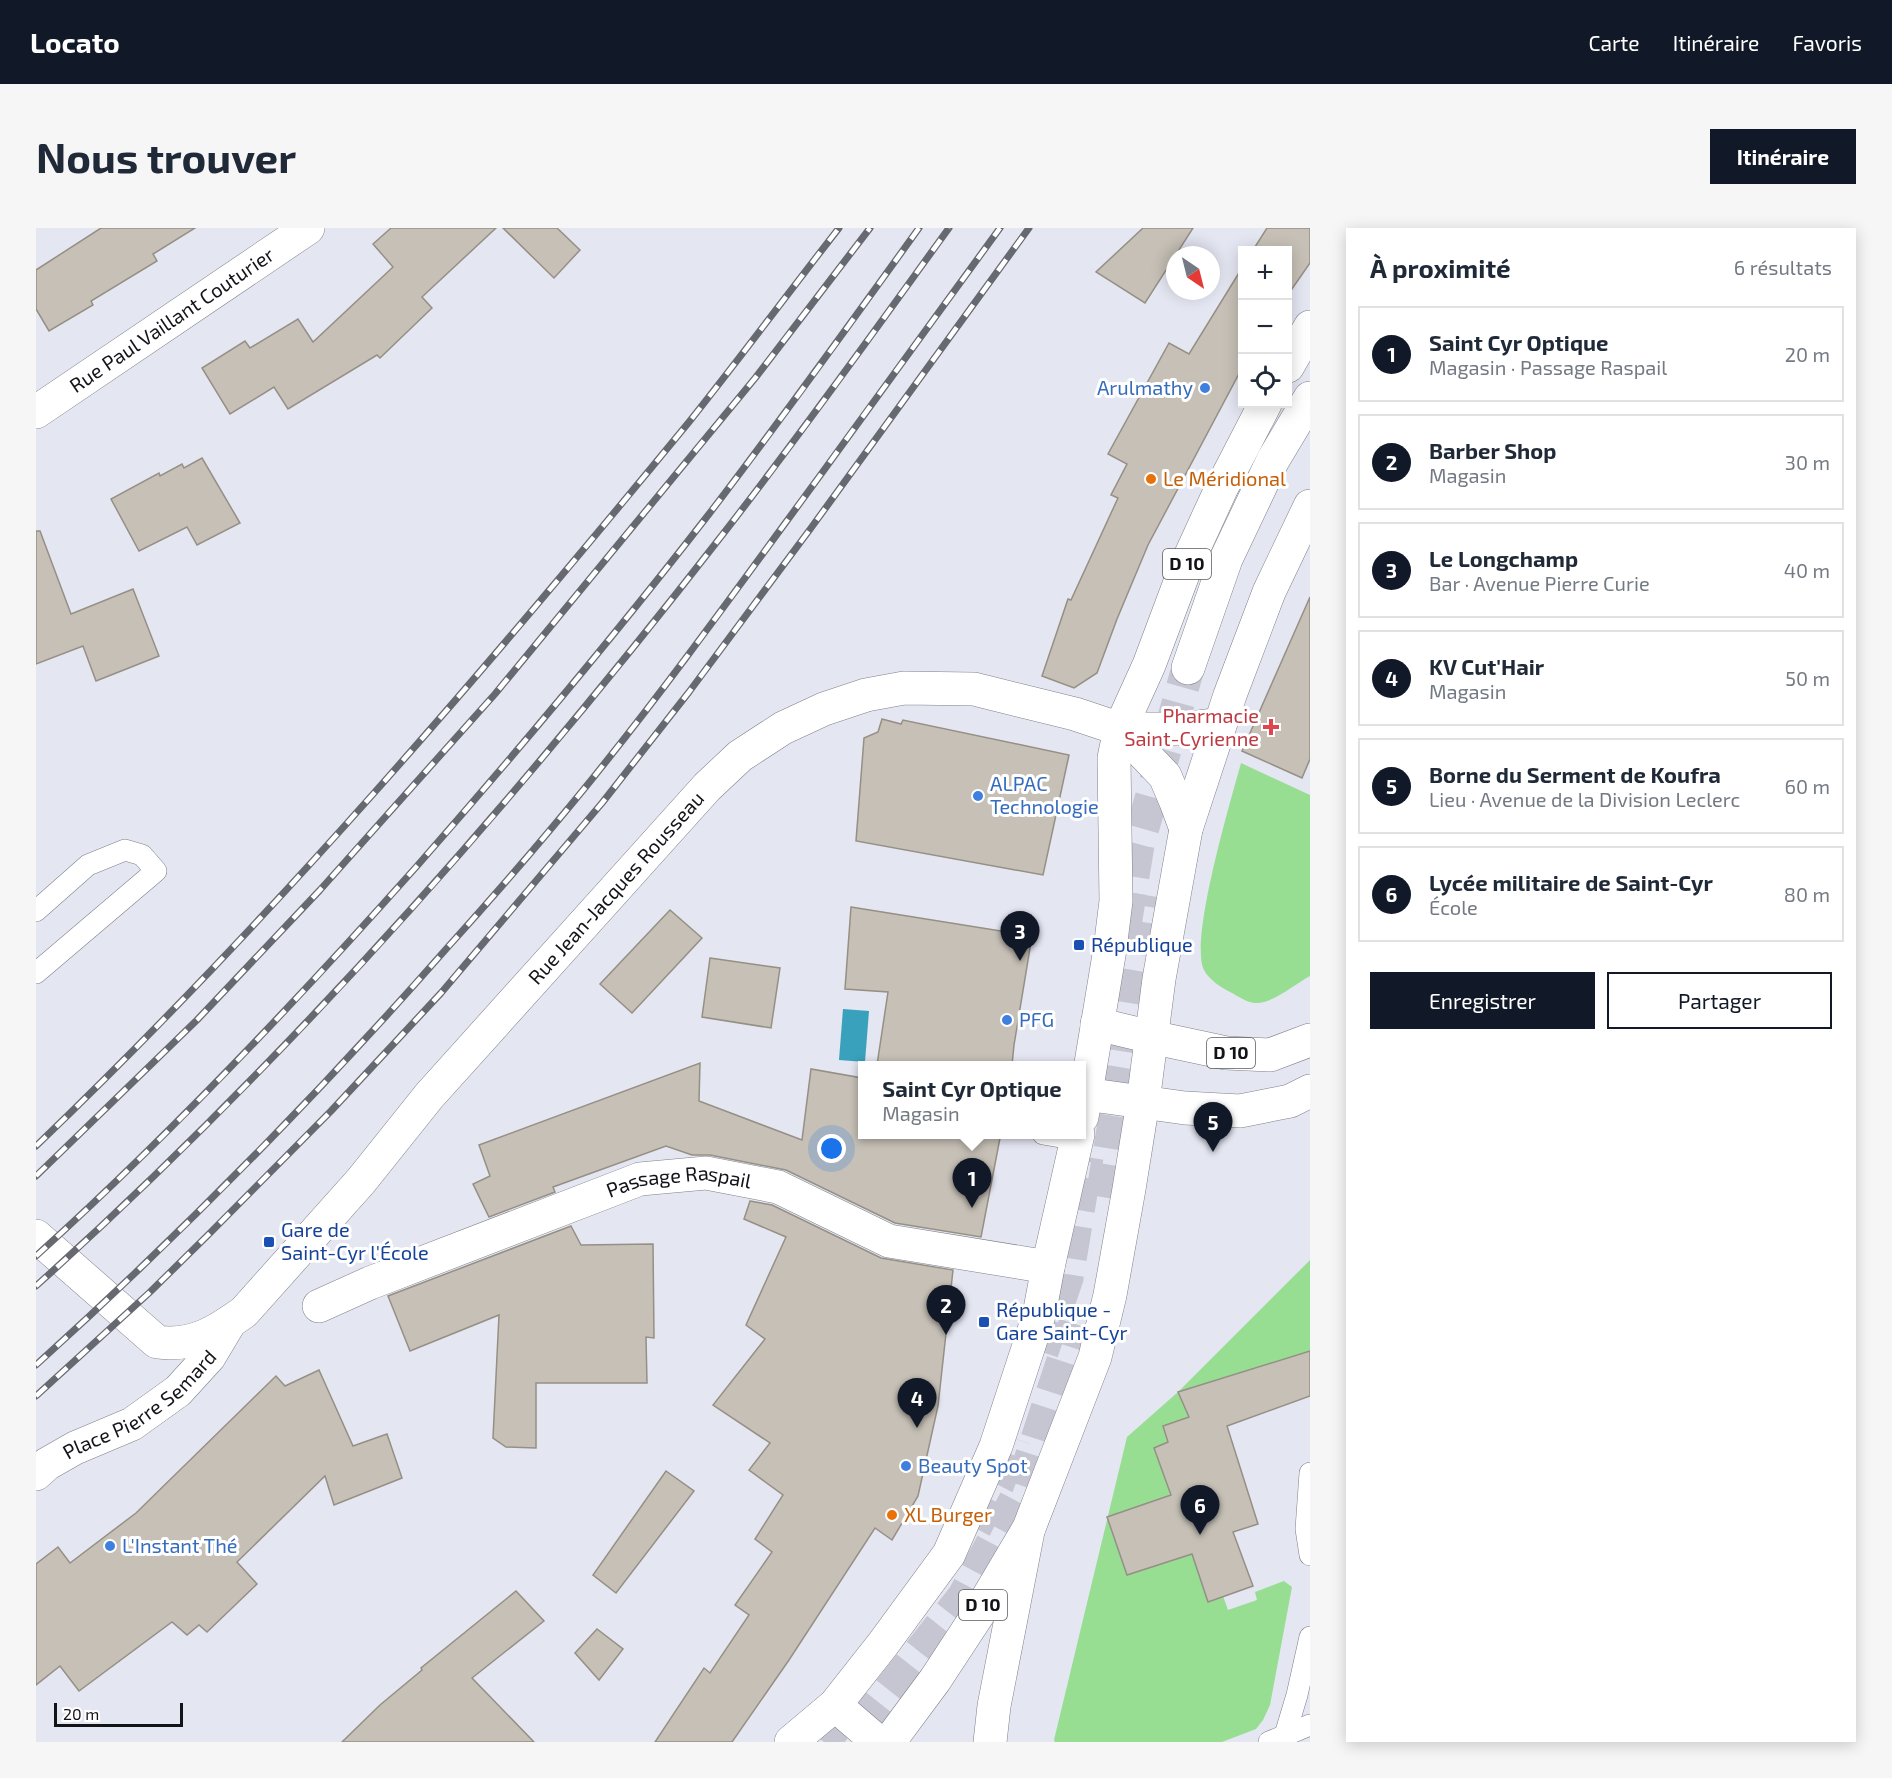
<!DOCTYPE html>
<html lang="fr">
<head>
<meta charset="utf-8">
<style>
  body { margin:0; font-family:"Exo 2",sans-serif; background:#f6f6f7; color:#1f2937 }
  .controls { position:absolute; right:18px; top:18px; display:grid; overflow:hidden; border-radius:0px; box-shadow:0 3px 15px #0003 }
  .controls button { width:54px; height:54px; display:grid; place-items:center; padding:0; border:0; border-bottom:2px solid #e0e1e3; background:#fff; color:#1f2937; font:30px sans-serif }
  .compass { position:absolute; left:1130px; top:18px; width:54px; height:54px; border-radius:50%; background:#fff; box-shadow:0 3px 15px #0003; rotate:145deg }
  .scale { position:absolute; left:18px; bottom:15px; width:129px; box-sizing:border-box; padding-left:6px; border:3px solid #131418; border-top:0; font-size:16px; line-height:21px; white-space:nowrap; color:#131418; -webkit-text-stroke:4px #fff; paint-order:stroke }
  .you { position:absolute; left:796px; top:921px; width:21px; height:21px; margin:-15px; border:4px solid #fff; border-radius:50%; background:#1a73e8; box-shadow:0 0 0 9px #1a73e833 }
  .badge { display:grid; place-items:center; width:39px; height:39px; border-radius:50%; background:#111827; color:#fff; font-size:20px; font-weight:700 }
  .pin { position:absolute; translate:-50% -50px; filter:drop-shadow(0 2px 3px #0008) }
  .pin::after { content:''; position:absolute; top:32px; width:21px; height:18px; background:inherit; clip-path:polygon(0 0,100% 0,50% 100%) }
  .popup { position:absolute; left:822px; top:833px; width:228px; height:78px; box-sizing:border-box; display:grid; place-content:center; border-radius:0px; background:#fff; filter:drop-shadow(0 2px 4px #0005); font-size:20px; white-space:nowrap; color:#747a83 }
  .popup b { font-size:22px; color:#1f2937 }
  .popup::after { content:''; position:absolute; left:50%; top:100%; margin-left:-12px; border:12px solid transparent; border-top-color:#fff }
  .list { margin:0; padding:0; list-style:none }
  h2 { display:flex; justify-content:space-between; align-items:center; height:78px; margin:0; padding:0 24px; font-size:26px }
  h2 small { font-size:20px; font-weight:400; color:#747a83 }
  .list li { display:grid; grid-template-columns:39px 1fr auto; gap:18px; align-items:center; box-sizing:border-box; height:96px; margin:0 12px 12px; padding:0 12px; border:2px solid #e0e1e3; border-radius:0px }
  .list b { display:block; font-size:22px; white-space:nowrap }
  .list p { margin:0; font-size:20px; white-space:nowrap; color:#747a83 }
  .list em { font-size:20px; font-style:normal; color:#747a83 }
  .actions { display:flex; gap:12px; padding:18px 24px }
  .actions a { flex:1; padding:14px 0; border:2px solid #111827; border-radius:0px; text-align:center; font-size:21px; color:#111827 }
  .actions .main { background:#111827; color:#fff }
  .icon { flex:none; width:33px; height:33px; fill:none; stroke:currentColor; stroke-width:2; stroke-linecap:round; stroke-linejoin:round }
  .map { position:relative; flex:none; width:1274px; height:1514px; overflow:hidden; border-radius:0px }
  header { display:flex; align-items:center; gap:36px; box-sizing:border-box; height:84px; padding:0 30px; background:#111827; color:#fff }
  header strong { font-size:28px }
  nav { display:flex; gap:33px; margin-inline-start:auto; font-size:21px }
  .intro { display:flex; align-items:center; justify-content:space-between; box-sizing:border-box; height:144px; padding:0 36px }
  h1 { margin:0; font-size:42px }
  .button { padding:15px 27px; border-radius:0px; background:#111827; color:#fff; font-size:21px; font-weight:700 }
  main { display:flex; gap:36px; padding:0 36px }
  aside { flex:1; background:#fff; border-radius:0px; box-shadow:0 3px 15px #0003 }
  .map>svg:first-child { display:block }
  .green { fill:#97de93 }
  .water { fill:#39a1bb }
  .building { fill:#c6c0b6; stroke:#958f85; stroke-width:1.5 }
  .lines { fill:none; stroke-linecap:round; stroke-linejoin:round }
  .primary-tunnel { stroke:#c5c6d1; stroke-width:33; stroke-dasharray:33 16; stroke-linecap:butt }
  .service-casing { stroke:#7e808b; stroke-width:22 }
  .minor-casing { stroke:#7e808b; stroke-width:34 }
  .tertiary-casing { stroke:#7e808b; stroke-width:34 }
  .secondary-casing { stroke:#7e808b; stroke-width:34 }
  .primary-casing { stroke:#7e808b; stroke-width:34 }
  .service { stroke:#fff; stroke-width:21 }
  .minor { stroke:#fff; stroke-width:33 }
  .tertiary { stroke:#fff; stroke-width:33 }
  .secondary { stroke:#fff; stroke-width:33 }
  .primary { stroke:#fff; stroke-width:33 }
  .rail-casing { stroke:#676970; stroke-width:7 }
  .rail { stroke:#fff; stroke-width:4.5; stroke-dasharray:14; stroke-linecap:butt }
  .shop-dot { fill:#3f7fe0; stroke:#fff; stroke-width:2 }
  .food-dot { fill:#e8710a; stroke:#fff; stroke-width:2 }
  .health-dot { fill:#e0444e; stroke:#fff; stroke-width:2 }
  .transit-dot { fill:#1a4fb4; stroke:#fff; stroke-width:2 }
  .labels { text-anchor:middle; stroke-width:6; stroke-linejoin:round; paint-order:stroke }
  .shield { fill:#fff; stroke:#5a5a5d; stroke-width:1.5 }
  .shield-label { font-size:18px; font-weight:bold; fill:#131418 }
  .street-label { font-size:20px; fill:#131418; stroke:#fff }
  .shop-label { font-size:20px; fill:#366cbe; stroke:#fff; text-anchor:start }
  .food-label { font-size:20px; fill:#c56008; stroke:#fff; text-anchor:start }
  .health-label { font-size:20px; fill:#be3a42; stroke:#fff; text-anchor:end }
  .transit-label { font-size:20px; fill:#164399; stroke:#fff; text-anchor:start }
</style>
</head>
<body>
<header>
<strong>Locato</strong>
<nav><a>Carte</a><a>Itinéraire</a><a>Favoris</a></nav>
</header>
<div class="intro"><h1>Nous trouver</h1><a class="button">Itinéraire</a></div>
<main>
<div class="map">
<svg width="1274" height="1514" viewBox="0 0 1274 1514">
  <rect width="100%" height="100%" fill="#e4e6f2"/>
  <g class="green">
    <path d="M 1205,535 L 1274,567 L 1274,748 C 1259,756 1237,775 1221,775 C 1214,776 1203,769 1196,765 C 1186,760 1173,752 1168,742 C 1153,712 1195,572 1205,535 Z"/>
    <path d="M 1274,1032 L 1274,1127 L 1272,1124 L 1142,1164 L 1153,1189 L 1128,1198 L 1132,1214 L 1118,1220 L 1135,1267 L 1071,1290 L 1091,1347 L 1156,1326 L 1172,1373 L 1187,1368 L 1192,1382 L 1221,1372 L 1219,1364 L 1248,1353 L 1256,1359 L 1234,1477 L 1227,1492 L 1220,1501 L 1186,1514 L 1019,1514 L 1018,1512 L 1091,1209 L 1142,1164 Z"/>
  </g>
  <path class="water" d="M 807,781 L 833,783 L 829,834 L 803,832 Z"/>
  <g class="building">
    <path d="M 65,0 L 159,0 L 117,26 L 121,33 L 55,73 L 57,77 L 13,103 L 0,81 L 0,42 Z"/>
    <path d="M 355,0 L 460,0 L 386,69 L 396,80 L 344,130 L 341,127 L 252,181 L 238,159 L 194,186 L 166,140 L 209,113 L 214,120 L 262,91 L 277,114 L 357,39 L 337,16 Z"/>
    <path d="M 467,0 L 521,0 L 544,22 L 518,50 Z"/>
    <path d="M 1107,0 L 1157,0 L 1109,75 L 1060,44 Z"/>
    <path d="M 1231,0 L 1274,0 L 1274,35 L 1251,68 L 1251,22 L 1217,22 Z"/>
    <path d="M 1206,40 L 1206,140 L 1112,317 L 1081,391 L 1061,445 L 1038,460 L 1006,448 L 1032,371 L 1035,372 L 1082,270 L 1075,267 L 1091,236 L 1072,226 L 1133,115 L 1153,126 Z"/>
    <path d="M 166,230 L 204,295 L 161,317 L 151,299 L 103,323 L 75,271 L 123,245 L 124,248 L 146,236 L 148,240 Z"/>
    <path d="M 0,303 L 4,303 L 35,386 L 97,361 L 123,428 L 60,453 L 47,418 L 0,436 Z"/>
    <path d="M 1274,369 L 1274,531 L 1266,550 L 1206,523 Z"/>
    <path d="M 846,491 L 865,496 L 867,492 L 1033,527 L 1007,647 L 820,613 L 828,510 L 842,504 Z"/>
    <path d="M 815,679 L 996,708 L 978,817 L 976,837 L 841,837 L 852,764 L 809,761 Z"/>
    <path d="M 634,682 L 666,710 L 596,785 L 564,756 Z"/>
    <path d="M 674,730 L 744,740 L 735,800 L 666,789 Z"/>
    <path d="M 664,835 L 663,873 L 766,912 L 775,841 L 826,850 L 826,906 L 942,906 L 964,910 L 945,1009 L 859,995 L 750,942 L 674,927 L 656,927 L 630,918 L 517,959 L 519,964 L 453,989 L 437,956 L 454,948 L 443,917 Z"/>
    <path d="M 714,973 L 736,977 L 845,1030 L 917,1042 L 902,1178 L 882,1268 L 856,1312 L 839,1300 L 753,1432 L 696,1514 L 619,1514 L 668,1440 L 674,1445 L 713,1387 L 699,1377 L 736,1324 L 719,1311 L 747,1267 L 713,1242 L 734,1215 L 677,1177 L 729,1111 L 710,1097 L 750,1009 L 708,991 Z"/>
    <path d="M 535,998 L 545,1017 L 617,1016 L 618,1110 L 610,1109 L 611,1155 L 500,1155 L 500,1220 L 470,1219 L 457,1210 L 463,1087 L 374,1123 L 352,1068 Z"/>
    <path d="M 1274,1123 L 1274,1168 L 1191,1198 L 1222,1296 L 1197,1304 L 1217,1358 L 1172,1374 L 1156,1326 L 1091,1347 L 1071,1289 L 1135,1267 L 1118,1220 L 1132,1214 L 1127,1198 L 1153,1189 L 1142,1164 Z"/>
    <path d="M 283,1142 L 317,1218 L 351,1206 L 366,1250 L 298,1277 L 289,1248 L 201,1334 L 221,1356 L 171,1404 L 163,1397 L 151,1407 L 136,1394 L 43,1463 L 24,1438 L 0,1457 L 0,1336 L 22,1319 L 34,1335 L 100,1285 L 240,1148 L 249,1158 Z"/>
    <path d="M 630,1243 L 658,1263 L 580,1365 L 557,1347 Z"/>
    <path d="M 480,1363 L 508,1393 L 436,1450 L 498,1514 L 306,1514 L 344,1477 L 386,1442 L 385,1440 Z"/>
    <path d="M 561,1401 L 587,1421 L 563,1452 L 539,1425 Z"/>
  </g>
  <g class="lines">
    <g class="primary-tunnel">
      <path d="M 1089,697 L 1102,617 L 1152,440"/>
      <path d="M 1066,969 L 1115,668"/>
      <path d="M 1006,1124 L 1031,1050 L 1051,929"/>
      <path d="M 939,1300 L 962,1256 L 978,1210"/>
      <path d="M 823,1501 L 928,1368 L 984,1263 L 1039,1096"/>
      <path d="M 788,1514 L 827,1463"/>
    </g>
    <g class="service-casing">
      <g id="service">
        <path d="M 0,683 L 52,637 L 89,622 L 106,627 L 120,643 L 0,745"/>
        <path d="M 1007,906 L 1042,912"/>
        <path d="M 1274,1245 L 1270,1301 L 1274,1327"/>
        <path d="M 1249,1507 L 1261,1467 L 1274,1409"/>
        <path d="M 1233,1514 L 1274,1497"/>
      </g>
    </g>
    <g class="minor-casing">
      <g id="minor">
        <path id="s1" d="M 0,184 L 272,0"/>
        <path id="s2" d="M 283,1078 L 334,1055 L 604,951 L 670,945 L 742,959 L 853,1013 L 1012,1039"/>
        <path id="s3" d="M 0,1246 L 11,1236 L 39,1220 L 96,1196 L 142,1163 L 173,1129 L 194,1094"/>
      </g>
    </g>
    <g class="tertiary-casing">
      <g id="tertiary">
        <path d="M 1084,501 L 1129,548 L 1140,574 L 1150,601"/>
        <path id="s4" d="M 0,1008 L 121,1114 C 157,1119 180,1104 208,1084 L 325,953 L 393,868 L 671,559 L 704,528 L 747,500 L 788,481 L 830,467 L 868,460 L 938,461 L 1039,486 L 1084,501 L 1147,501 L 1184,496"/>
      </g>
    </g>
    <g class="secondary-casing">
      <g id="secondary">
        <path d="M 799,1477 L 842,1514"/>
        <path d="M 954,1514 L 958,1478 L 992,1303"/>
      </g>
    </g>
    <g class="primary-casing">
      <g id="primary">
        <path d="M 1252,138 L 1274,99"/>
        <path d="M 1152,440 L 1190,331 L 1237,232 L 1274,170"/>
        <path d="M 1061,796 L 1115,809 L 1190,825 L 1234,827 L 1274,812"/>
        <path d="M 1049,866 L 1149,880 L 1204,883 L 1254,873 L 1274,863"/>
        <path d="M 1046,889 L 1074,721 L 1080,673 L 1078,530 L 1084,501 L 1113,437 L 1152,333 L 1185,261 L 1229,176"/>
        <path d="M 755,1514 L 799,1477 L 847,1416 L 913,1326 L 960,1218 L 1003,1087 L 1012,1039 L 1042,906"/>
        <path d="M 853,1514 L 899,1452 L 941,1388 L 993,1300 L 1059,1129 L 1074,1067 L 1093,961 L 1107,874 L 1123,751 L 1150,601 L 1194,467 L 1233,364 L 1274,278"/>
      </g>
    </g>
    <use href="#service" class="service"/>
    <use href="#minor" class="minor"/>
    <use href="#tertiary" class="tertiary"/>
    <use href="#secondary" class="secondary"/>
    <use href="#primary" class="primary"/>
    <g class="rail-casing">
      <g id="rail">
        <path d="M 0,918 C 235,693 447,445 653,194 C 704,130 753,64 803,0"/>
        <path d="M 0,948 L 161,792 L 284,662 L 459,466 L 720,149 L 834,0"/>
        <path d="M 0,1028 C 135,906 260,774 381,638 C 482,523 580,406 673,286 C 745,192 814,96 883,0"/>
        <path d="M 0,1058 C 253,831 479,574 687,306 C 765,206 839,102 913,0"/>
        <path d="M 0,1137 C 145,1006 282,867 411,720 C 458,668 504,615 548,561 C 630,460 706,354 783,249 C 843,166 904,83 964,0"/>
        <path d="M 0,1168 L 113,1065 L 171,1008 L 295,883 L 405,765 L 566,575 L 653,464 L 775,300 L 993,0"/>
      </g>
    </g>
    <use href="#rail" class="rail"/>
  </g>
  <g class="shop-dot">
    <circle cx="1169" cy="160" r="6"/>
    <circle cx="942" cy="568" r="6"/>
    <circle cx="971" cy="792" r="6"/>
    <circle cx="870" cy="1238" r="6"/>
    <circle cx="74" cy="1318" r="6"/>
  </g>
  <g class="food-dot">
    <circle cx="1115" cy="251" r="6"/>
    <circle cx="856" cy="1287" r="6"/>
  </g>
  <path class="health-dot" d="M1232 490h6v6h6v6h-6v6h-6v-6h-6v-6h6z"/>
  <g class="transit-dot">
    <rect x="1037" y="711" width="12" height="12" rx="3"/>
    <rect x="227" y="1008" width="12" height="12" rx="3"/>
    <rect x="942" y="1088" width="12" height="12" rx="3"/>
  </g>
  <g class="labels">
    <g class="shield">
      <rect x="1127" y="321" width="48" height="30" rx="4.5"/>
      <rect x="1171" y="810" width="48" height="30" rx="4.5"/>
      <rect x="923" y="1362" width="48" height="30" rx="4.5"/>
    </g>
    <g class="shield-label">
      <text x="1151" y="342">D 10</text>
      <text x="1195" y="831">D 10</text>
      <text x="947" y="1383">D 10</text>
    </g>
    <g class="street-label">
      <text dy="7" stroke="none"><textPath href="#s1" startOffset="164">Rue Paul Vaillant Couturier</textPath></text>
      <text dy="7" stroke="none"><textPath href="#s4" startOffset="820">Rue Jean-Jacques Rousseau</textPath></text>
      <text dy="7" stroke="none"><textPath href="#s2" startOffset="384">Passage Raspail</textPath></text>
      <text dy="7" stroke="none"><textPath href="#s3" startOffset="126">Place Pierre Semard</textPath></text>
    </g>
    <g class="shop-label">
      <text x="1157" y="167" text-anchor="end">Arulmathy</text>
      <text x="954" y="563">ALPAC<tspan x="954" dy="23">Technologie</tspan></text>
      <text x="983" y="799">PFG</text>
      <text x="882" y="1245">Beauty Spot</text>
      <text x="86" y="1325">L'Instant Thé</text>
    </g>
    <g class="food-label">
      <text x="1127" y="258">Le Méridional</text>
      <text x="868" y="1294">XL Burger</text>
    </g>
    <g class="health-label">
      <text x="1223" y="495">Pharmacie<tspan x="1223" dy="23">Saint-Cyrienne</tspan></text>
    </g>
    <g class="transit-label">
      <text x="1055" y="724">République</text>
      <text x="245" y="1009">Gare de<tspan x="245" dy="23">Saint-Cyr l'École</tspan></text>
      <text x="960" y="1089">République -<tspan x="960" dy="23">Gare Saint-Cyr</tspan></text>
    </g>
  </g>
</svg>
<div class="controls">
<button>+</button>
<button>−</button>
<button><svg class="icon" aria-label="locate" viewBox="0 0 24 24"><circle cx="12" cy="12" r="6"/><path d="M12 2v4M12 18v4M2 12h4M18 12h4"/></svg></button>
</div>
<svg class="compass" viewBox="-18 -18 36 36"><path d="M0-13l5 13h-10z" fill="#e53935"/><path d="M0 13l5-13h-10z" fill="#747a83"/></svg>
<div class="scale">20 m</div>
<div class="you"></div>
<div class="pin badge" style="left:936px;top:980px">1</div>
<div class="popup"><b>Saint Cyr Optique</b>Magasin</div>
<div class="pin badge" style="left:910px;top:1107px">2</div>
<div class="pin badge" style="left:984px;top:733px">3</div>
<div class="pin badge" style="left:881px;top:1200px">4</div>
<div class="pin badge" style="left:1177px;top:924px">5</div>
<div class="pin badge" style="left:1164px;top:1307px">6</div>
</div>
<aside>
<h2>À proximité<small>6 résultats</small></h2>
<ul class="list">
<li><span class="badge">1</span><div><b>Saint Cyr Optique</b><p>Magasin · Passage Raspail</p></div><em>20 m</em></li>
<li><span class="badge">2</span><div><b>Barber Shop</b><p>Magasin</p></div><em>30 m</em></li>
<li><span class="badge">3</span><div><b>Le Longchamp</b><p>Bar · Avenue Pierre Curie</p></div><em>40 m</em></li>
<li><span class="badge">4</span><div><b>KV Cut'Hair</b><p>Magasin</p></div><em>50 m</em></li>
<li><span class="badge">5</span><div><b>Borne du Serment de Koufra</b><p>Lieu · Avenue de la Division Leclerc</p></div><em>60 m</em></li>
<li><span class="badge">6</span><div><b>Lycée militaire de Saint-Cyr</b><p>École</p></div><em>80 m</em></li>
</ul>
<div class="actions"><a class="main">Enregistrer</a><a>Partager</a></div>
</aside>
</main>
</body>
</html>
